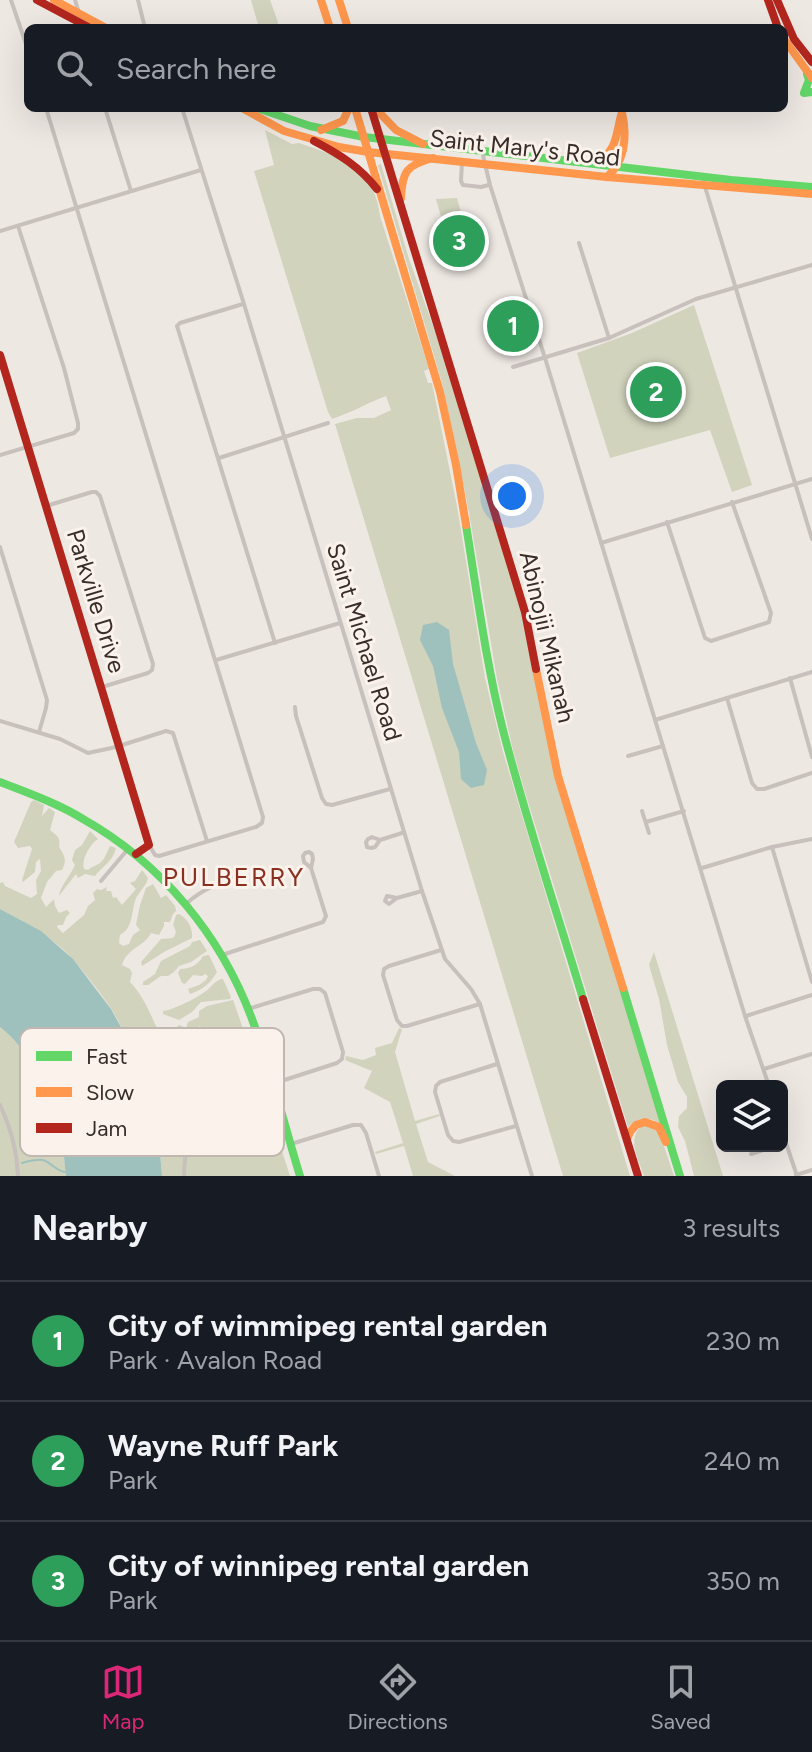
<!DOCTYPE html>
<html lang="en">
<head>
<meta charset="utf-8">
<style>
  body { margin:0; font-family:Figtree,sans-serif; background:#20242c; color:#f1f3f6 }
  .controls { position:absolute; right:24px; bottom:24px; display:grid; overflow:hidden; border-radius:12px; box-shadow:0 8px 32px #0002 }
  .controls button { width:72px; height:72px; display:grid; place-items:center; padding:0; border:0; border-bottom:2px solid #363941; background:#171b24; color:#f1f3f6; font:40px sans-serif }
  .you { position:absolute; left:512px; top:496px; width:28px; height:28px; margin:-20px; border:6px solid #fff; border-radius:50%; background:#1a73e8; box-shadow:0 0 0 12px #1a73e833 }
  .badge { display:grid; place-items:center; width:52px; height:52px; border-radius:50%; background:#db2777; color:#fff; font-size:26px; font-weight:700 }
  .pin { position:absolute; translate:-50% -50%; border:4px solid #fff; box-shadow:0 2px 8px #0006 }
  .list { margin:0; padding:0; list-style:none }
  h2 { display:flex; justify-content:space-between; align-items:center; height:104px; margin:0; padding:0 32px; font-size:34px }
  h2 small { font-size:26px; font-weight:400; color:#9ea1a6 }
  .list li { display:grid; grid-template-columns:52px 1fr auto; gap:24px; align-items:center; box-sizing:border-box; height:120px; padding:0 32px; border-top:2px solid #363941 }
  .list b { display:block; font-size:30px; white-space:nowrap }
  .list p { margin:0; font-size:26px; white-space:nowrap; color:#9ea1a6 }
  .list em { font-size:26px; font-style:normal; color:#9ea1a6 }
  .icon { flex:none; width:44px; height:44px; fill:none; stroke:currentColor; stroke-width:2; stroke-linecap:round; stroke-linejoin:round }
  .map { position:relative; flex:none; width:812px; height:1176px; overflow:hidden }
  .search { position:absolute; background:#171b24; box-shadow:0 8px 32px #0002; left:24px; right:24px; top:24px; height:88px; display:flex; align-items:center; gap:20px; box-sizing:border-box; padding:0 28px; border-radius:12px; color:#9ea1a6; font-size:30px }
  .sheet { height:464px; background:#171b24 }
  nav { display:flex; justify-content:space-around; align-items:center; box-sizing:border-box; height:112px; border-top:2px solid #363941; background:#171b24; font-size:22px; color:#9ea1a6 }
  nav a { display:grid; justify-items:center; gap:4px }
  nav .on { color:#db2777 }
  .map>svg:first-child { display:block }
  .green { fill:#d1d3bd; fill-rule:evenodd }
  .water { fill:#9fc1bd }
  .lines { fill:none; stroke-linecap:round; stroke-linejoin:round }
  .stream { stroke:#9fc1bd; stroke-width:2 }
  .street { stroke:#c7c0bc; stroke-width:4 }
  .fast { stroke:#63d668; stroke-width:8 }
  .slow { stroke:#ff974d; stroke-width:8 }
  .jam { stroke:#b3261e; stroke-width:8 }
  .labels { text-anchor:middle; stroke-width:6; stroke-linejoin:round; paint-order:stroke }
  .street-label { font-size:24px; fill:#392d29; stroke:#faf2eb }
  .neighbourhood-label { font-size:26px; letter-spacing:2px; fill:#893021; stroke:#faf2eb }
  .key { fill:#faf2eb; stroke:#c0b7b1; stroke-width:2 }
  .key-label { font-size:22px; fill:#392d29 }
</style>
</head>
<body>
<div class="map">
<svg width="812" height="1176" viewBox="0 0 812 1176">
  <rect width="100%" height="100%" fill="#eee8e3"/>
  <g class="green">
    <path d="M 251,0 L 270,0 L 278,22 L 277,28 L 259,28 Z"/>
    <path d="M 265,130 L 292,144 L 299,143 C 339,156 375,168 380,216 L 429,369 L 424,371 L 428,383 L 432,383 L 457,506 L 485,678 L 503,752 L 630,1176 L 563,1176 L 335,424 L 357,418 L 374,418 L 391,410 L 386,396 C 367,403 351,413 332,419 L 328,412 L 254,171 L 274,165 Z"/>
    <path d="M 381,164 L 409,259 L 446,362 L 523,612 L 544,725 L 555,775 L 662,1124 L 660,1124 C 650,1116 638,1117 628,1127 L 525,792 L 513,750 L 497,679 L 469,512 L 442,383 L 378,165 Z"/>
    <path d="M 457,198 L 474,258 L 476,258 L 478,264 L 456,270 L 454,264 L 464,261 L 455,263 L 445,224 L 443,224 L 436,199 Z"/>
    <path d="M 694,305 L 752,485 L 732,492 L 710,430 L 610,458 L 577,353 L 632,333 Z"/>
    <path d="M 34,800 L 44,805 L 42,816 L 49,808 L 55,812 L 50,830 C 57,836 61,837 59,847 C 65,856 67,860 62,870 L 56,871 L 47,882 L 41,898 L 46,907 L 54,899 L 55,906 L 59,913 L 67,910 L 70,913 L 66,917 L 63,925 L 58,925 L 57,927 L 63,933 L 84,915 L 88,906 L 95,900 L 93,893 L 97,889 L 101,890 L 107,887 L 106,891 L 111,891 L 113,898 L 116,897 L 122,905 L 136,889 L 130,883 L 135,881 L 142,870 L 148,878 C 146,887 138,892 135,901 C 131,914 133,928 120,935 L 119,943 L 123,946 L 129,944 L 133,935 L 140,930 L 136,925 L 140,905 L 146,888 L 153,884 L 161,898 L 166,895 L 175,906 L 176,911 L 173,914 L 170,922 L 164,922 L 164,926 L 159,935 L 151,933 C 144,947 128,947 122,965 L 130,969 L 132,973 L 130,982 C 143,995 151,1015 159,1033 C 167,1035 173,1031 179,1025 L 186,1028 L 188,1022 L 199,1017 L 199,1011 L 207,1006 L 233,1000 C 254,1058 271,1117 290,1176 L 162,1176 L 157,1118 L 148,1082 L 137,1069 L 143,1051 C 125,1042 121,1023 110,1007 C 100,992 88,977 76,963 C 56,938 27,924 0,909 L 0,883 L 3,882 L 5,886 L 31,898 L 37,894 L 36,880 L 41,871 L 40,859 L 36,862 L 35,872 L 23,882 L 22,880 L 32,849 L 30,846 L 18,848 L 14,842 L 31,802 ZM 200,1026 L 206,1033 L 208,1049 L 177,1059 L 171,1044 Z"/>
    <path d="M 90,831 L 98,839 C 90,844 81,860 84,869 L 88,870 C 92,866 96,866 100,863 C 105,859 107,852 110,846 L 116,848 C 113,862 102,866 95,876 L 85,874 L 78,878 L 76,874 L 59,896 C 60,886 71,875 75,865 L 72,860 L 75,850 L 82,845 Z"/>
    <path d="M 179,914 C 188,919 193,928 192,938 L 164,952 L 142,966 L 141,962 L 161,939 L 173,938 C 177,933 176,930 173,925 L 176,915 Z"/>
    <path d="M 200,940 L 207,951 L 191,962 L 179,966 L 174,972 L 168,976 L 161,976 L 148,985 L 143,985 L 143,982 L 155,974 L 161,961 L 190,946 L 192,942 Z"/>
    <path d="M 654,952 L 723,1176 L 694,1176 L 685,1141 L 678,1127 L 679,1116 L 687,1108 L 687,1097 L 678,1082 L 667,1045 L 659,999 L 649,965 Z"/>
    <path d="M 209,955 L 217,972 C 210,984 202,990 190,994 L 188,989 L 199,985 L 206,980 L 208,976 L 205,974 L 202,976 L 193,975 L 185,984 L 182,983 L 178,973 L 180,969 C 190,969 198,965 203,956 Z"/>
    <path d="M 221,979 L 223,979 L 231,997 L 230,999 L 201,1002 L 192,1012 L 179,1020 L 163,1014 L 163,1011 C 173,1010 197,998 206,991 C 212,986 214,982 221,979 Z"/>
    <path d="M 0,1027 C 14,1038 23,1050 33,1064 C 61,1105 61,1128 66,1176 L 0,1176 Z"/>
    <path d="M 399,1028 L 402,1029 L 395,1052 L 415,1121 L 439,1114 L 440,1116 L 416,1124 L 428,1162 L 455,1176 L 413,1176 L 404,1146 L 376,1154 L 375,1152 L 403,1143 L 390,1102 L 364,1088 L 372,1071 L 345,1060 L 346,1056 L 363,1060 L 376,1055 L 375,1048 L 392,1043 Z"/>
    <path d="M 642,1126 L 649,1126 L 659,1131 L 674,1176 L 644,1176 C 639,1160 626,1138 642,1126 Z"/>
  </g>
  <g class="water">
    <path d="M 437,622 L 449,630 L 453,664 L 476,743 L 487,770 L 484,785 L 471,788 L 461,779 L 459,752 L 442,708 L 433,666 L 420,640 L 423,625 Z"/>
    <path d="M 0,909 L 41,931 L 73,959 L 111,1009 L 127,1038 L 137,1069 L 148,1082 L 157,1118 L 162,1176 L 66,1176 C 61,1128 61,1105 33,1064 C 23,1050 14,1038 0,1027 Z"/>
  </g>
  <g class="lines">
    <path class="stream" d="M 22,1163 C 29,1161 36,1159 43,1160 C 52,1163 56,1171 65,1172"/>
    <g class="street">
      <path d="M 11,0 L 28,50"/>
      <path d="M 75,0 L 79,13"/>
      <path d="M 138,0 L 145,28"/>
      <path d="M 46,108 L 263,817 L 262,823 L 256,827 L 159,856 L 155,855 L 149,845"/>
      <path d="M 105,108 L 131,191"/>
      <path d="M 182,108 L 244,304 L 422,891 L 445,959 L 471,989 L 480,1004 L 532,1176"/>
      <path d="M 482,151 L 490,185 L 545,358 L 745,1016 L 769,1086"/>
      <path d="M 462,162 L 461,181 L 463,185 L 481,187 L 489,185"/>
      <path d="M 702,177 L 812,539"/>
      <path d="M 0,231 L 201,170"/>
      <path d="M 579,243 L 609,338"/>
      <path d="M 243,304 L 180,323 L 177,326 L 275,643"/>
      <path d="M 513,367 L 609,338 L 696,299 L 812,265"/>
      <path d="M 0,455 L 74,433 L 78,429 L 78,423 L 64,368 L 18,226"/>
      <path d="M 219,458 L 328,423"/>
      <path d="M 46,506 L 92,492 L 96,492 L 100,496 L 153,664 L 152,670 L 148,673 L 102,687"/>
      <path d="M 667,522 L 705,638 L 711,641 L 769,622 L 771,613 L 732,502"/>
      <path d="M 601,543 L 812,479"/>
      <path d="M 0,547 L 47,700 L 46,708 L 39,732"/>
      <path d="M 216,660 L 340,623"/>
      <path d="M 790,678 L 812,757"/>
      <path d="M 727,698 L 752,783 L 757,789 L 764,789 L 812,773"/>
      <path d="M 295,707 L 296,716 L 322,798 L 326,804 L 332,805 L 390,789"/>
      <path d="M 655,720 L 812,672"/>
      <path d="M 0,721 L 60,739 L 88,753 L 116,747 L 166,731 L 173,733 L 207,841"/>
      <path d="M 628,756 L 663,746"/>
      <path d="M 642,811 L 649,833"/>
      <path d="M 646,822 L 684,811"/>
      <path d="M 380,840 L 375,847 L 371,848 L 367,847 L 366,842 L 368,839 L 372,837 L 380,840 L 402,833"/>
      <path d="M 772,847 L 812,982"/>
      <path d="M 702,868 L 772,847 L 812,839"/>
      <path d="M 101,881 L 128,849"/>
      <path d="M 397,898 L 389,904 L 385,901 L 387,896 L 397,898 L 422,891"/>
      <path d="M 187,903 C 203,889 221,880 242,882 L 245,879 L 244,875 L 241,873 L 236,875 L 232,881"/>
      <path d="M 441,950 L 389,966 L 384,969 L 383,975 L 397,1020 L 402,1026 L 407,1026 L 480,1004"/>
      <path d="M 222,955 L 323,922 L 326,916 L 325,913 L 311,868 L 313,859 L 312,854 L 309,852 L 305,853 L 303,856 L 304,862 L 311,868"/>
      <path d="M 248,1009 L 313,989 L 320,989 L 325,993 L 343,1052 L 342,1059 L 337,1063 L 272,1084"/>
      <path d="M 746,1016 L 812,995"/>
      <path d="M 497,1064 L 440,1082 L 436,1086 L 435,1092 L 448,1135 L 453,1141 L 459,1142 L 516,1126"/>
      <path d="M 764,1069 L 812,1054"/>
      <path d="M 0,1105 C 11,1128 17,1151 18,1176"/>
      <path d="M 782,1131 L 797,1176"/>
      <path d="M 291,1144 L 353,1125 L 361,1125 L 366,1133 L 379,1176"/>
      <path d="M 751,1154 L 776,1146"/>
      <path d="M 796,1175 L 812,1170"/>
      <path d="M 184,1176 C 185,1120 210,1076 263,1055"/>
    </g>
    <g class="fast">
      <path d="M 807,74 L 809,80 L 804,93 L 812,92"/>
      <path d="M 257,108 L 310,126 L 364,137 L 731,180 L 812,187"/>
      <path d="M 466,525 C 477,593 486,663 503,730 C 526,820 556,909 583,999"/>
      <path d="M 0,782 C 28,793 57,803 83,819 C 161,863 221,935 252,1019 C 271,1070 284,1124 300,1176"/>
      <path d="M 623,988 L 680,1176"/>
    </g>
    <g class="slow">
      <path d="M 54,0 L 106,28"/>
      <path d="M 321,0 L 330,28"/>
      <path d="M 339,0 L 348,28"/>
      <path d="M 784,39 L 812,78"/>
      <path d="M 242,108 L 284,131 L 339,147 L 368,152 L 607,177 L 812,194"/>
      <path d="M 355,108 L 440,392 L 456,465 L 466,525"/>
      <path d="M 375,108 L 396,130 L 423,144"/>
      <path d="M 321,130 L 343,121 L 349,108"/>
      <path d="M 596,161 C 618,153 616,131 622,112"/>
      <path d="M 607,177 C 626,160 627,135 622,112"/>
      <path d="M 401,198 C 402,171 407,165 433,158"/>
      <path d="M 536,669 L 558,776 L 623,988"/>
      <path d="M 628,1137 L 630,1132 L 636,1125 L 645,1122 L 659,1127 L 666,1142"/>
    </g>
    <g class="jam">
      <path d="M 37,0 L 90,28"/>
      <path d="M 768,0 L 778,28"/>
      <path d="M 777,0 L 794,39 L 812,62"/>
      <path d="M 371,108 L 525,612 L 536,669"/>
      <path d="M 314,141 C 339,154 360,167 377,189"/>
      <path d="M 0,355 L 149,845 L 136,854"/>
      <path d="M 583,999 L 638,1176"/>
    </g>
  </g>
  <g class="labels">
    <g class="street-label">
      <text transform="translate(525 148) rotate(6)" y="8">Saint Mary's Road</text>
      <text transform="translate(96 601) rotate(73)" y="8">Parkville Drive</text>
      <text transform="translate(547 637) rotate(77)" y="8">Abinojii Mikanah</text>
      <text transform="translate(364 642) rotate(73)" y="8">Saint Michael Road</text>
    </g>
    <g class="neighbourhood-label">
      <text x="234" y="886">PULBERRY</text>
    </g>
  </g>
  <rect x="20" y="1028" width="264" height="128" rx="12" class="key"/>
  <rect x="36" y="1051" width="36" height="10" fill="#63d668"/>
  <rect x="36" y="1087" width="36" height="10" fill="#ff974d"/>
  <rect x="36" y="1123" width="36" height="10" fill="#b3261e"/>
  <g class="key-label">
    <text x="86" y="1064">Fast</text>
    <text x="86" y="1100">Slow</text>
    <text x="86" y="1136">Jam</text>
  </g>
</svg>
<div class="controls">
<button><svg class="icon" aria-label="layers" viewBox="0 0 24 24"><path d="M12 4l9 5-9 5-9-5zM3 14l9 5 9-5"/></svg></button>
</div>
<div class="you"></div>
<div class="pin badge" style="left:513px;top:326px;background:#2e9e5b">1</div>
<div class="pin badge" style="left:656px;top:392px;background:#2e9e5b">2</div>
<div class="pin badge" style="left:459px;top:241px;background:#2e9e5b">3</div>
<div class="search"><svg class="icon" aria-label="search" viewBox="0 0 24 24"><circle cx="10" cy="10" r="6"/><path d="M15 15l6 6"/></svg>Search here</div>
</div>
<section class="sheet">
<h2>Nearby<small>3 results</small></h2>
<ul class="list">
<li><span class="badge" style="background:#2e9e5b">1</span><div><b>City of wimmipeg rental garden</b><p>Park · Avalon Road</p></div><em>230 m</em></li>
<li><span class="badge" style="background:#2e9e5b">2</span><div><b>Wayne Ruff Park</b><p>Park</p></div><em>240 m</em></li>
<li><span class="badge" style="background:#2e9e5b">3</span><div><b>City of winnipeg rental garden</b><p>Park</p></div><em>350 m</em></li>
</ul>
</section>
<nav>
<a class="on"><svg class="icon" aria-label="map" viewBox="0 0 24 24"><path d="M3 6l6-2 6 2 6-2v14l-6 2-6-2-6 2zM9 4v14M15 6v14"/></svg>Map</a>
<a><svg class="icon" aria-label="directions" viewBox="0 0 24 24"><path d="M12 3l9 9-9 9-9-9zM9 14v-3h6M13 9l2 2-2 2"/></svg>Directions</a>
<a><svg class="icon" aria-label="saved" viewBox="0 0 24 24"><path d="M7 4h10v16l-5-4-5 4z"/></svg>Saved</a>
</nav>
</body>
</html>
